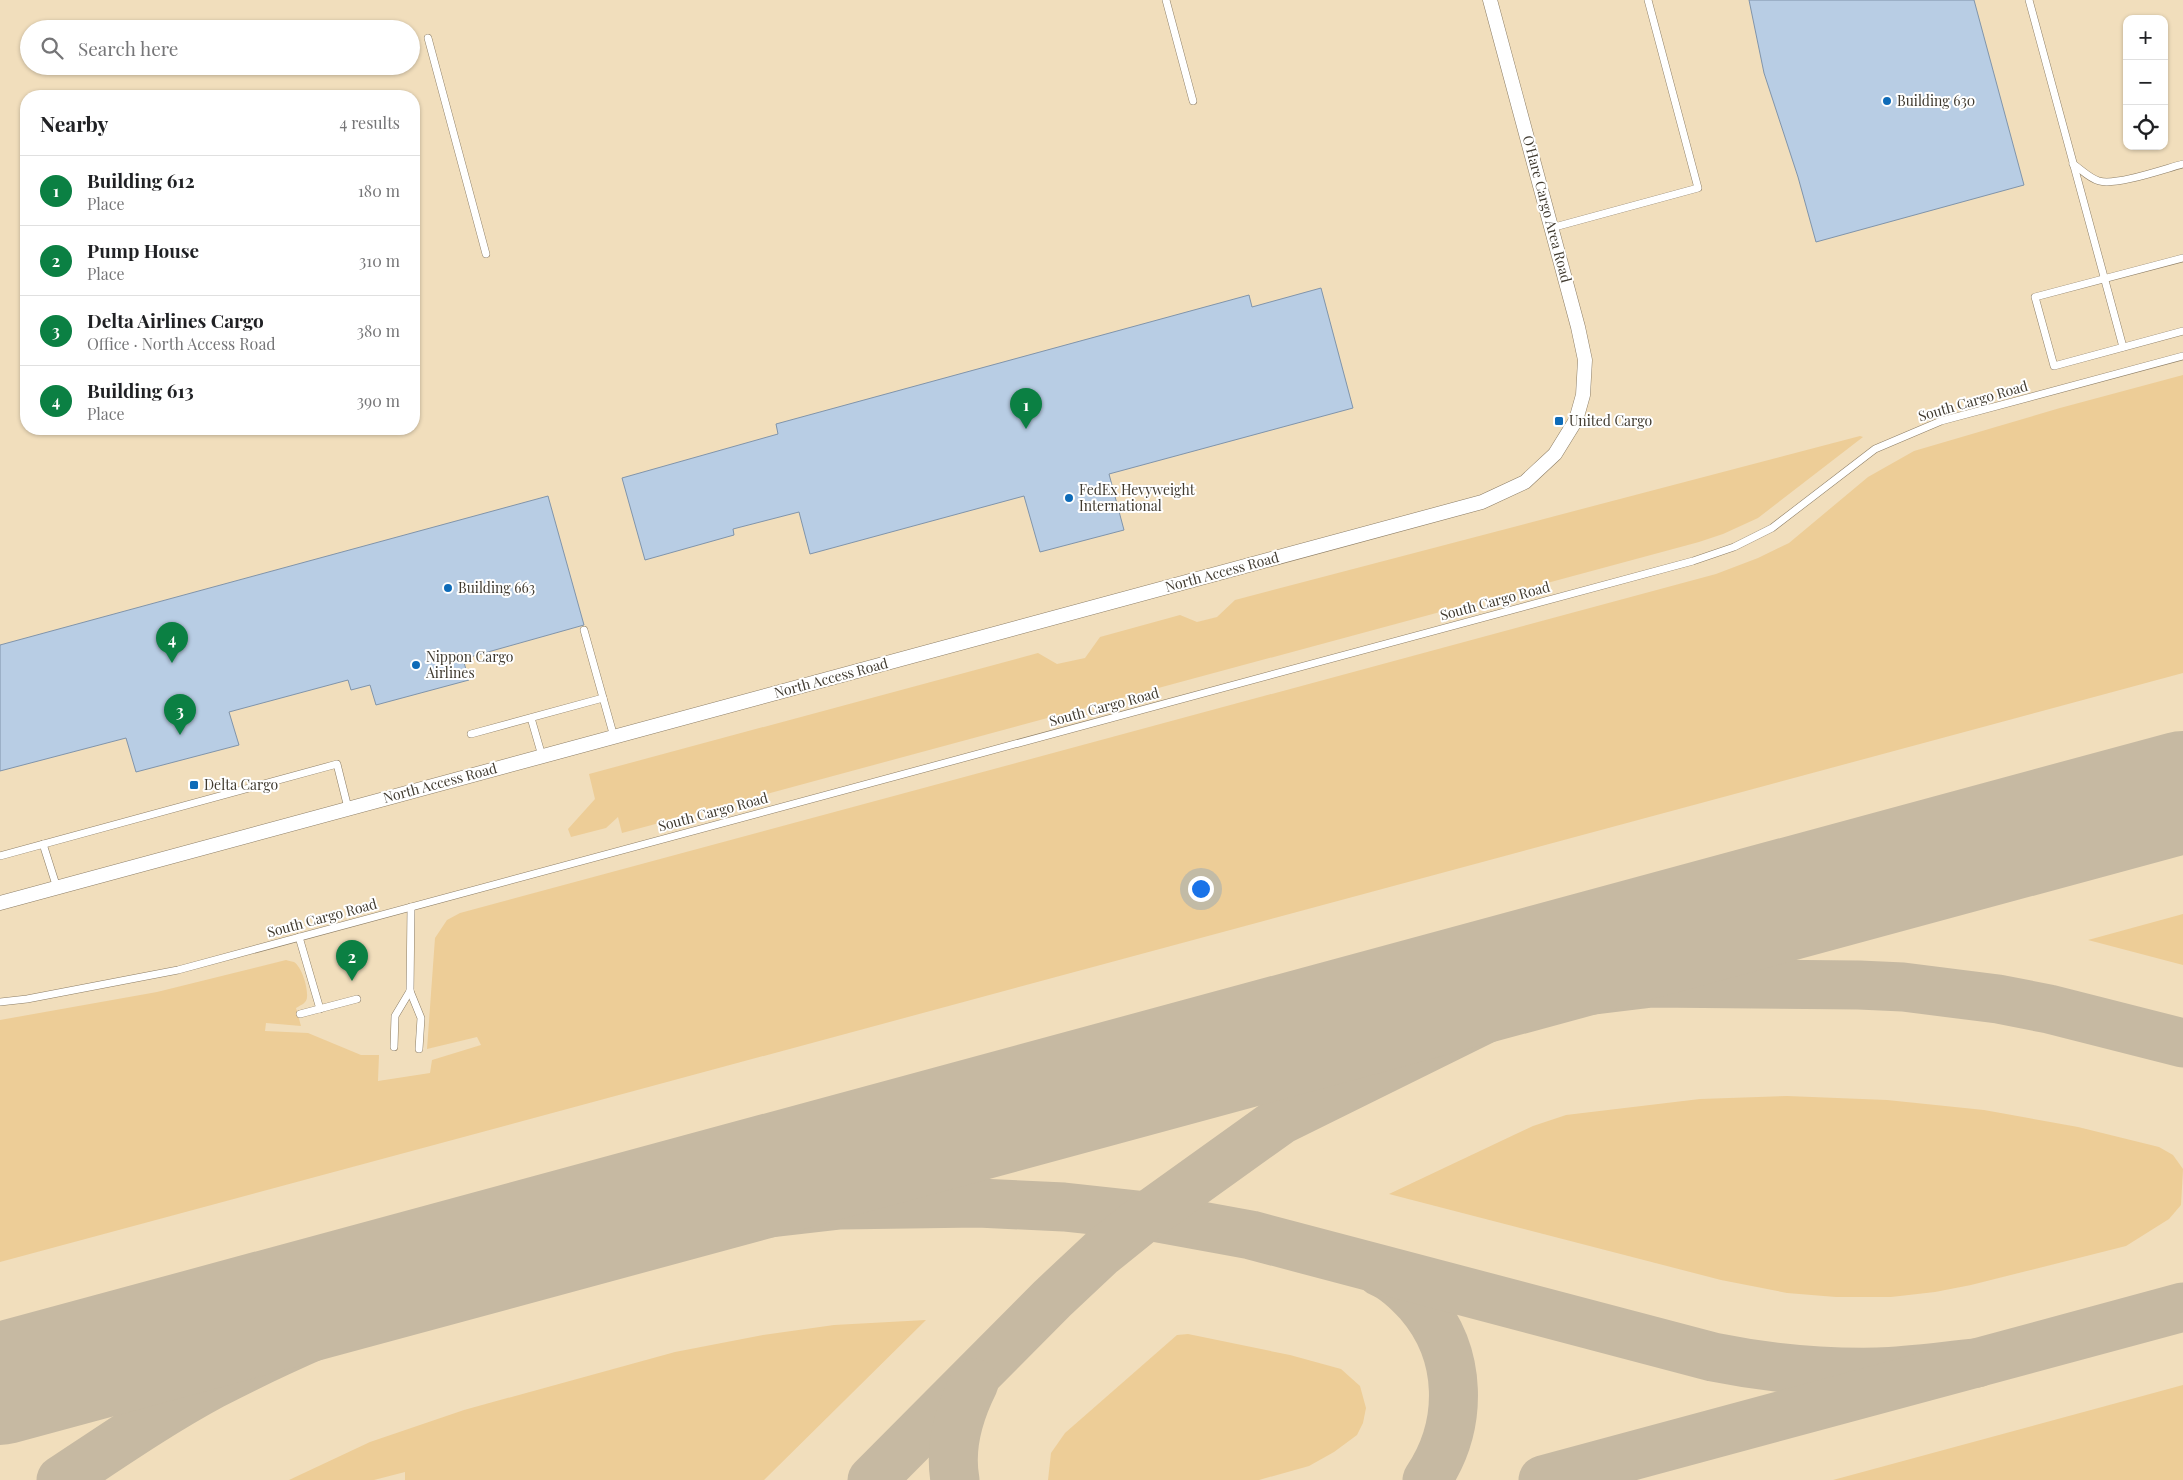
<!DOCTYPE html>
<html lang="en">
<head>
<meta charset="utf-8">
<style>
  body { margin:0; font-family:"Playfair Display",serif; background:#f2f2f2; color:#202124 }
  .controls { position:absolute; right:15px; top:15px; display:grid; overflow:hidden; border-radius:10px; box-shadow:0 1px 4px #0004 }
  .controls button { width:45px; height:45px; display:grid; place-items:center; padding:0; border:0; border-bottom:1px solid #e0e0e0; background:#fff; color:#202124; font:25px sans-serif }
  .you { position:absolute; left:1200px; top:888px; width:18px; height:18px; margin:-12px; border:4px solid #fff; border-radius:50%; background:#1a73e8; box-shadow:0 0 0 8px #1a73e833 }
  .badge { display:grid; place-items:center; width:32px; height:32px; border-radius:50%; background:#0b8043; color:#fff; font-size:16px; font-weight:700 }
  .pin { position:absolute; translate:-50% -41px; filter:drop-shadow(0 1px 2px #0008) }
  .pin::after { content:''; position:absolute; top:26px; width:18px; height:15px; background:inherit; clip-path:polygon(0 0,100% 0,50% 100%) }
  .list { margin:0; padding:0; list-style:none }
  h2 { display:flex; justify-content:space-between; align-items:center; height:65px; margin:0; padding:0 20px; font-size:21px }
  h2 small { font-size:16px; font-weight:400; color:#757577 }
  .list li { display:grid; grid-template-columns:32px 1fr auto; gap:15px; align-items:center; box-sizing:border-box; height:70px; padding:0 20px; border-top:1px solid #e0e0e0 }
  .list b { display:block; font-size:19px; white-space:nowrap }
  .list p { margin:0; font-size:16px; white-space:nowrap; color:#757577 }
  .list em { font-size:16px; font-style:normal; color:#757577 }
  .icon { flex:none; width:28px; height:28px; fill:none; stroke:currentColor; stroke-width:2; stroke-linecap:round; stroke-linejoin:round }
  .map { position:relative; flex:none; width:2183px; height:1480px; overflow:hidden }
  .search { position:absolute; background:#fff; box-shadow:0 1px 4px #0004; left:20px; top:20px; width:400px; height:55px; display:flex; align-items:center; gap:12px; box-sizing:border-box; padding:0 18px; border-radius:28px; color:#757577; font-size:19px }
  .panel { position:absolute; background:#fff; box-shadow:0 1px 4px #0004; left:20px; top:90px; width:400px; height:345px; border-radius:20px }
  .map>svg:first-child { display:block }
  .built { fill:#f1debc; fill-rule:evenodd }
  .grass { fill:#edcd97 }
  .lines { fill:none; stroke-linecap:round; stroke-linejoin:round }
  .taxiway { stroke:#c6b9a2; stroke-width:49 }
  .runway { stroke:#c6b9a2; stroke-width:122 }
  .building { fill:#b8cde4; stroke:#8094aa }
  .lane-casing { stroke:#8c7d65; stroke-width:8 }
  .street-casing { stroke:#8c7d65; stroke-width:15 }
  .lane { stroke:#fff; stroke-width:7 }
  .street { stroke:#fff; stroke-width:14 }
  .poi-dot { fill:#0e6bb8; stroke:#fff; stroke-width:2 }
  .labels { text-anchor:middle; stroke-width:4; stroke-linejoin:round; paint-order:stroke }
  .poi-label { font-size:14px; fill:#3f392e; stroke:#fff; text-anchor:start }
  .street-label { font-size:14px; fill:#3f392e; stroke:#fff }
</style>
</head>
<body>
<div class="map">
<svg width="2183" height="1480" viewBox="0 0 2183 1480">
  <rect width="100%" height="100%" fill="#f9e9ce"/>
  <path class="built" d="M 0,0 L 2183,0 L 2183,1480 L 0,1480 ZM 2127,19 L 2164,19 L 2164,146 L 2127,146 ZM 29,29 L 411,29 L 411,66 L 29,66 ZM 26,96 L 414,96 L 414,429 L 26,429 Z"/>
  <g class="grass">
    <path d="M 2183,375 L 2183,673 L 0,1262 L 0,1020 L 157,992 L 286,960 C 288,961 291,961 294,962 C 302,967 308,988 307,997 C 307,1003 301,1005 296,1008 L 301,1026 L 266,1023 L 265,1031 L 308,1033 L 361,1055 L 379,1055 L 378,1081 L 430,1073 L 432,1060 L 481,1045 L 477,1037 L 427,1049 L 435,938 L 447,920 L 460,913 L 1716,574 L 1758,558 L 1789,543 L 1868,477 L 1914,451 L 2060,408 Z"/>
    <path d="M 1860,436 L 1863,437 L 1758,518 L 1723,534 L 1699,542 L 622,833 L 618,817 L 606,828 L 571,837 L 568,829 L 595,799 L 589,774 L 1038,653 L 1057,664 L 1085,658 L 1100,637 L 1180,615 L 1197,622 L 1217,617 L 1235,600 Z"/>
    <path d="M 2183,914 L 2183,965 L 2088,940 Z"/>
    <path d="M 1787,1096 L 1887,1100 L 1984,1110 L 2078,1127 L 2159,1147 L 2173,1155 L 2183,1169 L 2181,1205 L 2169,1219 L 2126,1246 L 1971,1285 L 1935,1292 L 1891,1297 L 1836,1297 L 1787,1293 L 1721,1280 L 1389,1194 L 1533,1126 L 1566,1115 L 1700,1099 Z"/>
    <path d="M 926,1320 L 764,1480 L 405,1480 L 405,1472 L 374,1480 L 289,1480 L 370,1442 L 464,1410 L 675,1352 L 763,1335 L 834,1325 Z"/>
    <path d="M 1188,1334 L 1290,1355 L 1341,1369 L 1360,1386 L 1366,1408 L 1363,1423 L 1357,1435 L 1334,1452 L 1309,1466 L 1259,1480 L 1048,1480 L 1051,1453 L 1065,1433 L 1177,1335 Z"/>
    <path d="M 2183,1385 L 2183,1480 L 1833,1480 Z"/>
  </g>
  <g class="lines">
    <g class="taxiway">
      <path d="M 1586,991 L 1652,983 L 1859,985 L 1903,987 L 1998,999 L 2049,1009 L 2183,1043"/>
      <path d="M 1218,1053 L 1471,1007"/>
      <path d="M 1380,1272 C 1395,1278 1408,1291 1419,1303 C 1463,1354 1464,1425 1427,1480"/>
      <path d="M 349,1289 L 663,1225 L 840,1205 L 978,1203 L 1064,1207 L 1147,1216 L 1251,1235 L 1713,1357 C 1767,1368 1822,1373 1877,1372 C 1911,1371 1944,1366 1977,1363"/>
      <path d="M 61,1480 C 111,1447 160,1413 212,1385 C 275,1352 340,1324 406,1298"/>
      <path d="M 872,1480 L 1052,1299 L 1101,1253 L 1147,1216 L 1281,1120 L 1530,997 L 1646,950 L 1868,879"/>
      <path d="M 955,1480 C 949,1446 959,1413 974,1383"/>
      <path d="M 1543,1480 L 2183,1307"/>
    </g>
    <path class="runway" d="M 0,1384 L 2183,792"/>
  </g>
  <g class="building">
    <path d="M 1749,0 L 1974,0 L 2024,185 L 1816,242 L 1798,177 L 1764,73 Z"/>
    <path d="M 1321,288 L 1353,408 L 1109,474 L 1124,530 L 1040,552 L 1024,496 L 810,554 L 799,512 L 733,529 L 734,535 L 645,560 L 622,478 L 778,434 L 776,424 L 1249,295 L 1252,307 Z"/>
    <path d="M 548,496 L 584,625 L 463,659 L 469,680 L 376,705 L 370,685 L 351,690 L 348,680 L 229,712 L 239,745 L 136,772 L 126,738 L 0,771 L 0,645 Z"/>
  </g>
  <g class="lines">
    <g class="lane-casing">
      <g id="lane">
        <path d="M 1166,0 L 1193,101"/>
        <path d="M 2029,0 L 2123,347"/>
        <path d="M 428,38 L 486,254"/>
        <path d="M 2073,164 C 2082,170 2089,178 2099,181 C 2116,186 2164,169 2183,164"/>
        <path d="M 1551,228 L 1698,188 L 1648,0"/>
        <path d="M 2183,258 L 2035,297 L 2054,366 L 2183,331"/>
        <path d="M 584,630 L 614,737"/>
        <path d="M 531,718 L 542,756"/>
        <path d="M 471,734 L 603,698"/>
        <path d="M 43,844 L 57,888"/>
        <path d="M 0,856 L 337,764 L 348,808"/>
        <path d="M 411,907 L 410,991 L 421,1018 L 419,1049"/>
        <path d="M 299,937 L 320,1009"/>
        <path d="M 0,1002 L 27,999 L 178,970 L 1693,561 L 1734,547 L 1772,528 L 1875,449 L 1941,421 L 2183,356"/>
        <path d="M 300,1014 L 357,999"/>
        <path d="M 394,1047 L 395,1016 L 410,991"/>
      </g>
    </g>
    <g class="street-casing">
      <path id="street" d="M 0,903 L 1482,502 L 1525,482 L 1555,454 L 1576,420 L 1583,395 L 1585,360 L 1578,327 L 1490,0"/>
    </g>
    <use href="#lane" class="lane"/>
    <use href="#street" class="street"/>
  </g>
  <g class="poi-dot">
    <circle cx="1887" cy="101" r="5"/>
    <rect x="1554" y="416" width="10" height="10" rx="2.5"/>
    <circle cx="1069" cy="498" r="5"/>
    <circle cx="448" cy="588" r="5"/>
    <circle cx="416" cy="665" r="5"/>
    <rect x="189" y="780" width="10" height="10" rx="2.5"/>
  </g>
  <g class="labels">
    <g class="poi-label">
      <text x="1897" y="106">Building 630</text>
      <text x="1569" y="426">United Cargo</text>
      <text x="1079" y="495">FedEx Hevyweight<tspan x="1079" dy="16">International</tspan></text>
      <text x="458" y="593">Building 663</text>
      <text x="426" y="662">Nippon Cargo<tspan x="426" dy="16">Airlines</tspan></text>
      <text x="204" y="790">Delta Cargo</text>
    </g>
    <g class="street-label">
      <text transform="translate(1547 209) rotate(75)" y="5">O'Hare Cargo Area Road</text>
      <text transform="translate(1973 401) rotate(-16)" y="5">South Cargo Road</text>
      <text transform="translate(1222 572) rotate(-15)" y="5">North Access Road</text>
      <text transform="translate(1495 601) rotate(-15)" y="5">South Cargo Road</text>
      <text transform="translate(831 678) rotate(-15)" y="5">North Access Road</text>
      <text transform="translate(1104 707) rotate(-15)" y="5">South Cargo Road</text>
      <text transform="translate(440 783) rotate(-15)" y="5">North Access Road</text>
      <text transform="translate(713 812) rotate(-15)" y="5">South Cargo Road</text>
      <text transform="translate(322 918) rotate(-15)" y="5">South Cargo Road</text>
    </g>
  </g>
</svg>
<div class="controls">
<button>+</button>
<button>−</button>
<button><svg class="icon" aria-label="locate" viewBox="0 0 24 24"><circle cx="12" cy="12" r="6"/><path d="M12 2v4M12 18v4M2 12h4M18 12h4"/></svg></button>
</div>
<div class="you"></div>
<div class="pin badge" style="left:1026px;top:429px">1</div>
<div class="pin badge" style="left:352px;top:981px">2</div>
<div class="pin badge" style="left:180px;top:735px">3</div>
<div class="pin badge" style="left:172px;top:663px">4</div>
<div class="search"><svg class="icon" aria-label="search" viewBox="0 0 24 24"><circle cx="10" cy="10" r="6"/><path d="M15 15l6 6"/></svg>Search here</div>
<section class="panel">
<h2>Nearby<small>4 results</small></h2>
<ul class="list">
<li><span class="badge">1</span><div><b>Building 612</b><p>Place</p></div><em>180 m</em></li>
<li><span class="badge">2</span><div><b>Pump House</b><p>Place</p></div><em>310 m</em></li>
<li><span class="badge">3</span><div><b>Delta Airlines Cargo</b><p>Office · North Access Road</p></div><em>380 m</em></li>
<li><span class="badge">4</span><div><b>Building 613</b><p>Place</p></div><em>390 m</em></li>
</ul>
</section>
</div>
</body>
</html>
